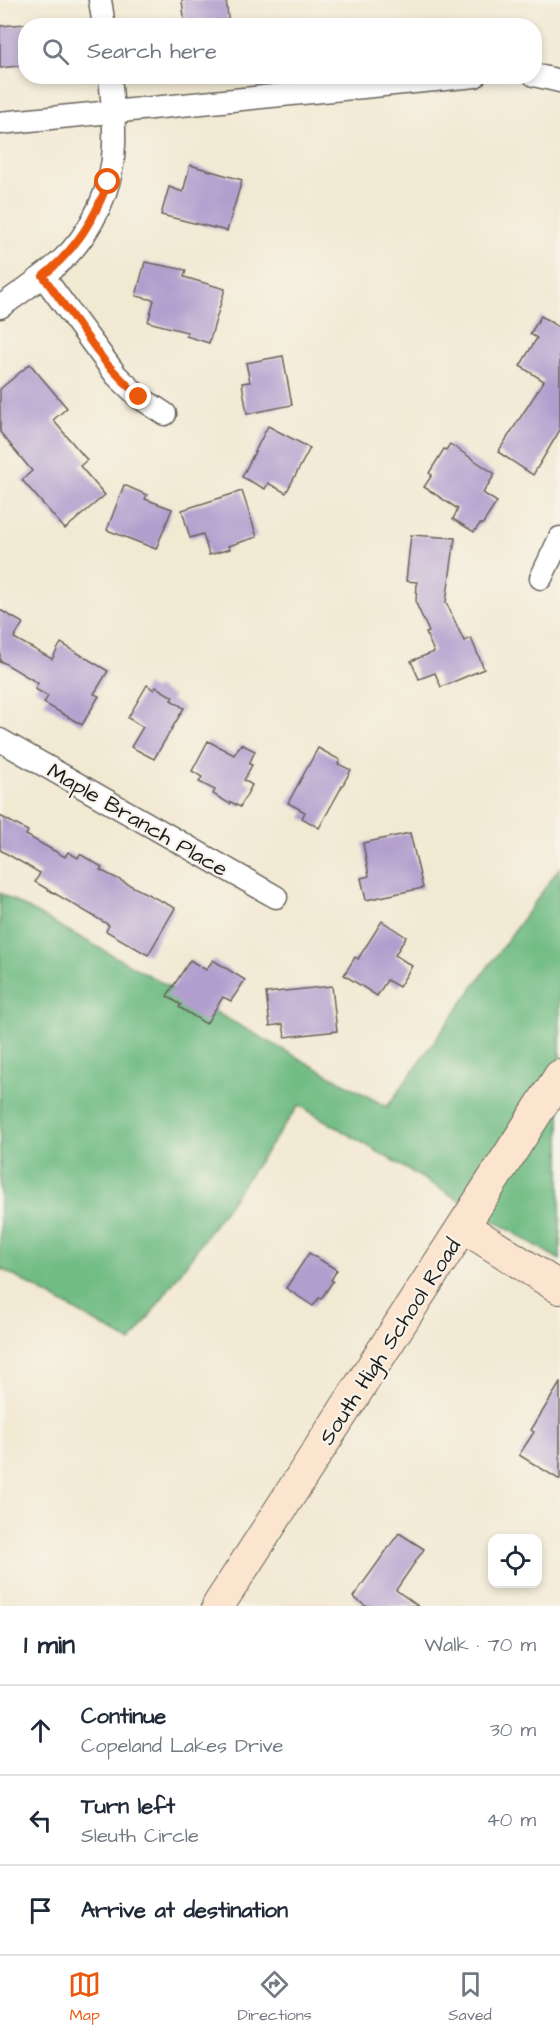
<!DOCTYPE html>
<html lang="en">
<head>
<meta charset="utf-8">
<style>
  body { margin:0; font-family:"Architects Daughter",sans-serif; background:#f6f6f7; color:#1f2937 }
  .controls { position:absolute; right:18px; bottom:18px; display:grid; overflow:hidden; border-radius:12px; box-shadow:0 3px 9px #0003 }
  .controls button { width:54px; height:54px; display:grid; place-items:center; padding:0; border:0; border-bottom:2px solid #e0e1e3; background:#fff; color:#1f2937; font:30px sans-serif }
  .stop { position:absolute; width:18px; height:18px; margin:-14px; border:4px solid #ea580c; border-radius:50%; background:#fff }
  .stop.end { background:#ea580c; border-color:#fff; box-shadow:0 2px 6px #0008 }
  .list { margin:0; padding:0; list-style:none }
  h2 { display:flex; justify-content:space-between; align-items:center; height:78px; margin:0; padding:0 24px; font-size:26px }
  h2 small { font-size:20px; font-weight:400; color:#747a83 }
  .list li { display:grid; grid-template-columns:39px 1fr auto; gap:18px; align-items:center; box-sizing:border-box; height:90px; padding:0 24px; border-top:2px solid #e0e1e3 }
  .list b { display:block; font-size:22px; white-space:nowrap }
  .list p { margin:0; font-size:20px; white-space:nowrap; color:#747a83 }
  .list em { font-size:20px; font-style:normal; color:#747a83 }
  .icon { flex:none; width:33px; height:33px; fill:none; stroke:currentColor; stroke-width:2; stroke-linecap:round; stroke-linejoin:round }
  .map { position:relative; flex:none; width:560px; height:1606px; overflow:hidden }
  .search { position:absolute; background:#fff; box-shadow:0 3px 9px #0003; left:18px; right:18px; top:18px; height:66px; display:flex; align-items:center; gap:15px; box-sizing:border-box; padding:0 21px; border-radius:24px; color:#747a83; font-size:22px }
  .sheet { height:348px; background:#fff }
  nav { display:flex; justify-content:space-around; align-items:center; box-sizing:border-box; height:84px; border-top:2px solid #e0e1e3; background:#fff; font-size:16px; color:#747a83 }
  nav a { display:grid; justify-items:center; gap:3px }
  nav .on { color:#ea580c }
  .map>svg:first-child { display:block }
  .forest { fill:#71bc84; stroke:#466c50; stroke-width:1.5 }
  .building { fill:#b19dce }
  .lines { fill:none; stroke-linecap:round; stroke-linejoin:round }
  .street-casing { stroke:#67645c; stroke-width:25 }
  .secondary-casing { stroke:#67645c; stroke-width:34 }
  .street { stroke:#fff; stroke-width:22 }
  .secondary { stroke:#fce5cf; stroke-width:32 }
  .route { stroke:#ea580c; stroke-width:8 }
  .labels { text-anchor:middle; stroke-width:4.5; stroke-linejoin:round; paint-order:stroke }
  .street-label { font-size:22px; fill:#1c1c1c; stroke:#f7f3e8 }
</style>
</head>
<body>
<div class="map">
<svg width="560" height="1606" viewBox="0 0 560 1606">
  <rect width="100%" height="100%" fill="#f7f3e8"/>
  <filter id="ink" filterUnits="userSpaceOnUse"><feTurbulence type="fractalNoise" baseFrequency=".0167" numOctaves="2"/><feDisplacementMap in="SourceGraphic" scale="12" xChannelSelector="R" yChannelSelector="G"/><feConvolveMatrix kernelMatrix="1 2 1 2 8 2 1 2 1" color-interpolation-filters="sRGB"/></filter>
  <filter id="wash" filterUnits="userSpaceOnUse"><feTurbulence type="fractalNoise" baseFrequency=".008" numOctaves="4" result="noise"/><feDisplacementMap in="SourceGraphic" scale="24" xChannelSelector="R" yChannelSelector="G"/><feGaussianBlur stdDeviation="1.35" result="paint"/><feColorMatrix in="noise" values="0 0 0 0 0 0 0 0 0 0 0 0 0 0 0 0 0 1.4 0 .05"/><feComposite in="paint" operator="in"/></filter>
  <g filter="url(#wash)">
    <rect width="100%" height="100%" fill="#f2e9d3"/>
    <path class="forest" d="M 560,867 L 560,1260 L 299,1105 L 131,1342 L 0,1268 L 0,893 L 387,1107 Z"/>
    <g id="blocks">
      <g class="building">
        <path d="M 182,0 L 226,0 L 229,26 L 185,26 Z"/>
        <path d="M 26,24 L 26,65 L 0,68 L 0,26 Z"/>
        <path d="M 190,165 L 242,180 L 227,231 L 161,215 L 169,187 L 183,192 Z"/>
        <path d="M 145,262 L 186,270 L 184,277 L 225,289 L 209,343 L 186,336 L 187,332 L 148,322 L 154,300 L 136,296 Z"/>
        <path d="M 541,316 L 560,328 L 560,430 L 533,475 L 498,452 L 544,381 L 520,366 L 537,338 L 530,334 Z"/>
        <path d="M 283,356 L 292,405 L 247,414 L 242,383 L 250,382 L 246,363 Z"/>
        <path d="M 30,364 L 67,408 L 53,420 L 87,460 L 80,466 L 105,495 L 65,529 L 22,480 L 32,471 L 0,432 L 0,389 Z"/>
        <path d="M 268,426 L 310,448 L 286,493 L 268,483 L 265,489 L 242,477 Z"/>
        <path d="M 450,444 L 495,474 L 483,493 L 497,502 L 482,525 L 480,524 L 474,532 L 453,519 L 458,509 L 424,487 L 432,475 L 429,473 L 444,449 L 446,450 Z"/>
        <path d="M 124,485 L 147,495 L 145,499 L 172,509 L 156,549 L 107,530 Z"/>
        <path d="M 242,491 L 257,537 L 228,546 L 230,549 L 209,555 L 203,534 L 190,538 L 182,510 Z"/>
        <path d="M 411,535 L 455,538 L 446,602 L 464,641 L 471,638 L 484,669 L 441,687 L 435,673 L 419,679 L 411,661 L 434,652 L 426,633 L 429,632 L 416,603 L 417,582 L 406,581 Z"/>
        <path d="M 0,610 L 23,623 L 14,638 L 52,659 L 61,643 L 108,671 L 94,694 L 99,696 L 82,725 L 44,703 L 48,696 L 35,689 L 38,683 L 1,661 L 0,663 Z"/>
        <path d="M 147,685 L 154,690 L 156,687 L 173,697 L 171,700 L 184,708 L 154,759 L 131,747 L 143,727 L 128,718 Z"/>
        <path d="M 208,741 L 234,755 L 241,744 L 255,751 L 249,764 L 252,765 L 244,780 L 252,785 L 240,807 L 231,802 L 230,804 L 213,794 L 215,790 L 199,782 L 202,777 L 192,771 Z"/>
        <path d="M 318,748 L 340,760 L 338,764 L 351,770 L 319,828 L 302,818 L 305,812 L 288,803 Z"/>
        <path d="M 0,816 L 28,831 L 26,835 L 65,857 L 68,852 L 78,858 L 80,854 L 102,867 L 100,870 L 175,908 L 148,955 L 106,931 L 109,925 L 35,882 L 40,873 L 0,850 Z"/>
        <path d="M 410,833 L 423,888 L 366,900 L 361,878 L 369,876 L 363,843 Z"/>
        <path d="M 382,921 L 406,937 L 395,955 L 412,966 L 399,987 L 387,980 L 377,996 L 344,975 L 355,957 L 358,959 Z"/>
        <path d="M 190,960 L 206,970 L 213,960 L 245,980 L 231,1001 L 223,997 L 206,1024 L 179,1007 L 181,1005 L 167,996 Z"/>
        <path d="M 332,986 L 337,1031 L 285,1037 L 283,1024 L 270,1026 L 266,993 Z"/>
        <path d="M 309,1253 L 337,1270 L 331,1280 L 333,1281 L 321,1299 L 319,1298 L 313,1306 L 286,1288 Z"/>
        <path d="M 560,1383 L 560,1480 L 519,1455 L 534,1432 L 531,1430 Z"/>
        <path d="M 399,1533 L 424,1549 L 396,1590 L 418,1606 L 366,1606 L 353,1597 Z"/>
      </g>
    </g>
  </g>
  <g filter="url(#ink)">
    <use href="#blocks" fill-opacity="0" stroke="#67645c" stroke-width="1.5"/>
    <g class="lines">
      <g class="street-casing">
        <g id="street">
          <path d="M 100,0 L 104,26"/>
          <path d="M 534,75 L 560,81"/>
          <path d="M 0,123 L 475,76"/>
          <path d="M 43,276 L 116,375 L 139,397 L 165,414"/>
          <path d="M 0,307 C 20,293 40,279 59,263 C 91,235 113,188 114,145 C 115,122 112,99 110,76"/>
          <path d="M 541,578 L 560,538"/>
          <path d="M 0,740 L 276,897"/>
        </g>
      </g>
      <g class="secondary-casing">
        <g id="secondary">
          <path d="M 464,1227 L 560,1288"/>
          <path d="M 218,1606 L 560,1076"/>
        </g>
      </g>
      <use href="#street" class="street"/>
      <use href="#secondary" class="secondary"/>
    </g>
  </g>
  <g class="lines" filter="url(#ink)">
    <path class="route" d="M 108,182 C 94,221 75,250 43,276 L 106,363 L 139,397"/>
  </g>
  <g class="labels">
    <g class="street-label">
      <text transform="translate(138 819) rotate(30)" y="8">Maple Branch Place</text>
      <text transform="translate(389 1341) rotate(-57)" y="8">South High School Road</text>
    </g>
  </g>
</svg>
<div class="controls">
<button><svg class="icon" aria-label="locate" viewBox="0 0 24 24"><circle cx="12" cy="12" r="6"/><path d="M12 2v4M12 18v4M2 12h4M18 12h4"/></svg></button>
</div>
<div class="stop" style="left:108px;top:182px"></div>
<div class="stop end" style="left:139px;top:397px"></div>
<div class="search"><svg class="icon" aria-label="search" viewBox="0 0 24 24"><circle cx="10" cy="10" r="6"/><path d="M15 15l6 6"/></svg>Search here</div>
</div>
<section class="sheet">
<h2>1 min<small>Walk · 70 m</small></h2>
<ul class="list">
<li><svg class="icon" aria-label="ahead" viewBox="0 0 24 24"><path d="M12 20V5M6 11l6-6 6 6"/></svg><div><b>Continue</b><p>Copeland Lakes Drive</p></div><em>30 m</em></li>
<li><svg class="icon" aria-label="left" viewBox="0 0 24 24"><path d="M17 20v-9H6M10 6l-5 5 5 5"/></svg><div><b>Turn left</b><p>Sleuth Circle</p></div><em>40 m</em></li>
<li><svg class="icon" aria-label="arrive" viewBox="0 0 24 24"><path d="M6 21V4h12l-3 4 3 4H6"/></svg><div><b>Arrive at destination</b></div></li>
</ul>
</section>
<nav>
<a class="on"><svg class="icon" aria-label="map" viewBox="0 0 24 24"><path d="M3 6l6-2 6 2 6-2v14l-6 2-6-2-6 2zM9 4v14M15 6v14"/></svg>Map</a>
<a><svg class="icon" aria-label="directions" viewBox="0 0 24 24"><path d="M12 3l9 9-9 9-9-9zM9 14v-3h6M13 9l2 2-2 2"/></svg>Directions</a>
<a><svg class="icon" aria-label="saved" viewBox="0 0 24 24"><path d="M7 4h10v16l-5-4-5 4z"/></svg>Saved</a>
</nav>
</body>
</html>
